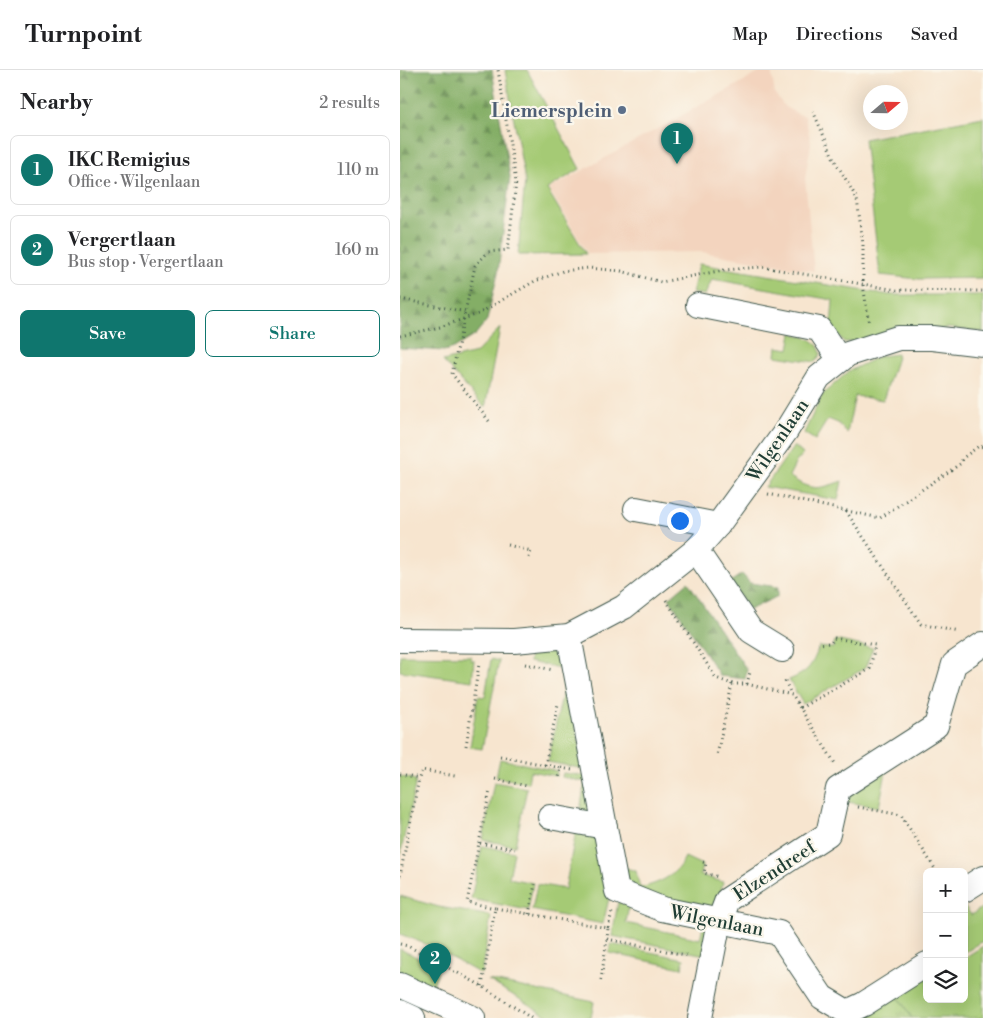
<!DOCTYPE html>
<html lang="en">
<head>
<meta charset="utf-8">
<style>
  body { margin:0; font-family:"Libre Bodoni",serif; background:#f6f6f6; color:#202124 }
  .controls { position:absolute; right:15px; bottom:15px; display:grid; overflow:hidden; border-radius:8px; box-shadow:0 5px 20px #0002 }
  .controls button { width:45px; height:45px; display:grid; place-items:center; padding:0; border:0; border-bottom:1px solid #e0e0e0; background:#fff; color:#202124; font:25px sans-serif }
  .compass { position:absolute; left:463px; top:15px; width:45px; height:45px; border-radius:50%; background:#fff; box-shadow:0 5px 20px #0002; rotate:70deg }
  .you { position:absolute; left:279px; top:450px; width:18px; height:18px; margin:-12px; border:4px solid #fff; border-radius:50%; background:#1a73e8; box-shadow:0 0 0 8px #1a73e833 }
  .badge { display:grid; place-items:center; width:32px; height:32px; border-radius:50%; background:#0f766e; color:#fff; font-size:16px; font-weight:700 }
  .pin { position:absolute; translate:-50% -41px; filter:drop-shadow(0 1px 2px #0008) }
  .pin::after { content:''; position:absolute; top:26px; width:18px; height:15px; background:inherit; clip-path:polygon(0 0,100% 0,50% 100%) }
  .list { margin:0; padding:0; list-style:none }
  h2 { display:flex; justify-content:space-between; align-items:center; height:65px; margin:0; padding:0 20px; font-size:21px }
  h2 small { font-size:16px; font-weight:400; color:#757577 }
  .list li { display:grid; grid-template-columns:32px 1fr auto; gap:15px; align-items:center; box-sizing:border-box; height:70px; margin:0 10px 10px; padding:0 10px; border:1px solid #e0e0e0; border-radius:8px }
  .list b { display:block; font-size:19px; white-space:nowrap }
  .list p { margin:0; font-size:16px; white-space:nowrap; color:#757577 }
  .list em { font-size:16px; font-style:normal; color:#757577 }
  .actions { display:flex; gap:10px; padding:15px 20px }
  .actions a { flex:1; padding:11px 0; border:1px solid #0f766e; border-radius:8px; text-align:center; font-size:18px; color:#0f766e }
  .actions .main { background:#0f766e; color:#fff }
  .icon { flex:none; width:28px; height:28px; fill:none; stroke:currentColor; stroke-width:2; stroke-linecap:round; stroke-linejoin:round }
  .map { position:relative; flex:none; width:583px; height:948px; overflow:hidden }
  header { display:flex; align-items:center; gap:30px; box-sizing:border-box; height:70px; padding:0 25px; background:#fff; border-bottom:1px solid #e0e0e0 }
  header strong { font-size:24px }
  nav { display:flex; gap:28px; margin-inline-start:auto; font-size:18px }
  main { display:flex }
  aside { flex:1; background:#fff }
  .map>svg:first-child { display:block }
  .built { fill:#f3d4be }
  .grass { fill:#a5ca74; stroke:#628454 }
  .forest { fill:url(#forest-firs); stroke:#52764d }
  .park { fill:url(#park-tufts); stroke:#628454 }
  .lines { fill:none; stroke-linecap:round; stroke-linejoin:round }
  .minor-casing { stroke:#3f564b; stroke-width:26 }
  .path { stroke:#3f564b; stroke-width:3; stroke-dasharray:1 4; stroke-linecap:butt }
  .minor { stroke:#fff; stroke-width:24 }
  .service-dot { fill:#5c6f8a; stroke:#fbf7ec; stroke-width:2 }
  .labels { text-anchor:middle; stroke-width:4.5; stroke-linejoin:round; paint-order:stroke }
  .service-label { font-size:19px; font-weight:bold; fill:#4e5e75; stroke:#fbf7ec; text-anchor:end }
  .street-label { font-size:19px; fill:#1f3d34; stroke:#fbf7ec }
</style>
</head>
<body>
<header>
<strong>Turnpoint</strong>
<nav><a>Map</a><a>Directions</a><a>Saved</a></nav>
</header>
<main>
<aside>
<h2>Nearby<small>2 results</small></h2>
<ul class="list">
<li><span class="badge">1</span><div><b>IKC Remigius</b><p>Office · Wilgenlaan</p></div><em>110 m</em></li>
<li><span class="badge">2</span><div><b>Vergertlaan</b><p>Bus stop · Vergertlaan</p></div><em>160 m</em></li>
</ul>
<div class="actions"><a class="main">Save</a><a>Share</a></div>
</aside>
<div class="map">
<svg width="583" height="948" viewBox="0 0 583 948">
  <defs>
    <pattern id="forest-firs" width="22" height="20" patternUnits="userSpaceOnUse" patternTransform="scale(1.25)"><rect width="22" height="20" fill="#84ae66"/><path d="M5 1l3.5 6h-7zM16 11l3.5 6h-7z" fill="#6b8f55"/></pattern>
    <pattern id="park-tufts" width="24" height="20" patternUnits="userSpaceOnUse" patternTransform="scale(1.25)"><rect width="24" height="20" fill="#a5ca74"/><path d="M3 7l-1-3M5 7V3M7 7l1-3M15 17l-1-3M17 17v-4M19 17l1-3" fill="none" stroke="#86a560"/></pattern>
  </defs>
  <rect width="100%" height="100%" fill="#fbf7ec"/>
  <filter id="ink" filterUnits="userSpaceOnUse"><feTurbulence type="fractalNoise" baseFrequency=".02" numOctaves="2"/><feDisplacementMap in="SourceGraphic" scale="10" xChannelSelector="R" yChannelSelector="G"/><feConvolveMatrix kernelMatrix="1 2 1 2 8 2 1 2 1" color-interpolation-filters="sRGB"/></filter>
  <filter id="wash" filterUnits="userSpaceOnUse"><feTurbulence type="fractalNoise" baseFrequency=".0096" numOctaves="4" result="noise"/><feDisplacementMap in="SourceGraphic" scale="20" xChannelSelector="R" yChannelSelector="G"/><feGaussianBlur stdDeviation="1.12" result="paint"/><feColorMatrix in="noise" values="0 0 0 0 0 0 0 0 0 0 0 0 0 0 0 0 0 1.4 0 .05"/><feComposite in="paint" operator="in"/></filter>
  <g filter="url(#wash)">
    <rect width="100%" height="100%" fill="#f7e5cf"/>
    <path class="built" d="M 364,0 L 371,0 L 375,24 L 385,37 L 398,44 L 405,46 L 411,73 L 405,108 L 414,201 L 302,182 L 188,184 L 149,119 Z"/>
    <g class="grass">
      <path d="M 105,0 L 127,0 L 180,99 L 147,119 L 186,184 L 118,185 L 125,111 Z"/>
      <path d="M 583,47 L 583,208 L 519,209 L 480,205 L 464,69 Z"/>
      <path d="M 299,194 L 490,225 L 583,225 L 583,262 L 547,258 L 462,272 L 444,272 L 431,257 L 433,230 L 312,209 L 305,225 L 292,223 Z"/>
      <path d="M 100,258 L 85,338 L 43,291 L 76,283 Z"/>
      <path d="M 392,263 C 405,267 418,269 421,284 L 415,292 L 376,286 L 377,277 L 389,279 Z"/>
      <path d="M 498,284 L 483,330 L 455,326 L 447,363 L 438,353 L 428,349 L 415,370 L 404,363 L 422,325 L 449,301 L 480,286 Z"/>
      <path d="M 394,376 L 403,384 L 396,392 L 389,406 C 410,421 418,420 442,411 L 438,430 L 365,417 Z"/>
      <path d="M 435,570 L 473,578 L 465,598 L 403,634 L 389,610 C 408,602 412,596 419,577 L 433,578 Z"/>
      <path d="M 130,581 C 147,581 162,579 165,599 L 129,592 Z"/>
      <path d="M 0,585 L 71,586 L 71,590 L 74,590 L 72,611 L 0,601 Z"/>
      <path d="M 91,589 L 99,591 L 82,679 L 70,677 L 78,626 L 85,627 Z"/>
      <path d="M 166,606 L 184,699 L 148,692 Z"/>
      <path d="M 100,689 L 157,701 L 156,706 L 130,701 L 128,713 L 96,707 Z"/>
      <path d="M 488,692 L 479,737 L 441,731 Z"/>
      <path d="M 163,703 L 186,706 L 193,744 L 180,741 L 185,712 L 162,707 Z"/>
      <path d="M 0,706 L 16,710 L 0,787 Z"/>
      <path d="M 94,712 L 127,718 L 115,776 L 83,770 Z"/>
      <path d="M 176,761 L 197,766 L 210,824 L 203,854 L 132,840 L 137,814 L 165,819 Z"/>
      <path d="M 82,776 L 114,782 L 109,808 L 133,813 L 128,840 L 71,829 Z"/>
      <path d="M 285,787 L 302,795 L 300,805 L 323,812 L 316,840 L 232,822 L 219,796 L 236,801 L 240,818 C 260,813 276,806 285,787 Z"/>
      <path d="M 0,826 L 39,837 L 91,846 L 81,904 L 28,875 L 0,864 Z"/>
      <path d="M 218,832 L 229,835 L 226,853 L 300,869 L 304,851 L 311,854 L 305,885 L 212,866 Z"/>
      <path d="M 564,835 L 571,845 L 583,837 L 583,871 L 564,883 Z"/>
      <path d="M 211,874 L 284,889 L 282,898 L 209,883 Z"/>
      <path d="M 583,876 L 583,948 L 512,948 L 496,924 L 527,902 L 527,929 L 564,929 L 564,888 Z"/>
      <path d="M 0,879 L 39,898 L 33,915 L 0,905 Z"/>
      <path d="M 88,910 L 194,932 L 191,948 L 151,948 Z"/>
    </g>
    <g class="forest">
      <path d="M 0,0 L 92,0 L 110,107 L 98,202 L 87,250 L 75,265 L 54,278 L 44,281 L 0,278 Z"/>
      <path d="M 342,504 L 350,513 L 378,517 L 378,526 L 349,540 L 330,512 Z"/>
      <path d="M 288,512 L 347,600 L 345,609 L 320,606 L 269,528 Z"/>
    </g>
    <path class="park" d="M 496,924 L 512,948 L 459,948 Z"/>
  </g>
  <g filter="url(#ink)">
    <g class="lines">
      <g class="minor-casing">
        <g id="minor">
          <path d="M 298,235 L 419,259 L 440,290"/>
          <path d="M 236,439 L 318,455"/>
          <path d="M 296,480 L 351,561 L 382,580"/>
          <path d="M 169,566 L 217,821 L 262,839 L 379,863 L 422,927 L 447,942 L 464,934 L 527,894"/>
          <path d="M 0,570 L 114,571 L 169,566 L 224,537 L 296,480 L 318,455 L 386,361 L 419,307 L 448,284 L 498,268 L 532,268 L 583,274"/>
          <path d="M 150,747 L 205,757"/>
          <path d="M 564,820 L 583,808"/>
          <path d="M 0,915 L 73,948"/>
          <path d="M 0,942 L 13,948"/>
          <path d="M 300,948 L 319,851 L 327,830 L 428,764 L 438,719 L 536,656 L 554,594 L 583,574"/>
        </g>
      </g>
      <g class="path">
        <path d="M 413,41 L 433,87 L 457,129 L 463,174 L 463,214 L 469,254"/>
        <path d="M 0,229 L 66,242"/>
        <path d="M 0,266 L 40,257 L 78,244 L 135,211 L 163,201 L 189,198 L 221,201 L 261,212 L 324,200 L 362,197 L 497,220 L 583,221"/>
        <path d="M 89,351 L 52,304 L 75,196 L 88,182 L 108,180 L 116,112 L 98,0"/>
        <path d="M 368,424 L 480,448 L 560,394 L 563,388 L 579,376 L 583,377"/>
        <path d="M 446,441 L 521,554 L 559,562"/>
        <path d="M 108,475 L 131,481 L 129,488"/>
        <path d="M 266,530 L 316,608 L 332,614 L 317,685"/>
        <path d="M 125,594 L 153,600"/>
        <path d="M 385,611 L 391,624"/>
        <path d="M 332,614 L 347,614 L 350,602"/>
        <path d="M 347,614 L 392,625 L 436,695"/>
        <path d="M 400,638 L 470,599 L 475,575 L 434,568 L 431,573 L 418,574"/>
        <path d="M 66,676 L 79,594"/>
        <path d="M 100,686 L 161,698 L 159,707"/>
        <path d="M 145,695 L 158,634"/>
        <path d="M 161,698 L 172,700"/>
        <path d="M 0,704 L 19,708 L 22,700 L 55,706"/>
        <path d="M 95,709 L 127,716"/>
        <path d="M 458,737 L 501,745 L 537,802"/>
        <path d="M 79,773 L 90,720"/>
        <path d="M 303,792 L 306,793 L 304,803 L 319,807"/>
        <path d="M 0,806 L 19,708"/>
        <path d="M 95,838 L 67,832 L 79,773 L 115,779"/>
        <path d="M 129,844 L 135,814"/>
        <path d="M 208,858 L 212,842"/>
        <path d="M 0,874 L 8,876 L 82,916 L 131,948"/>
        <path d="M 201,910 L 207,869"/>
        <path d="M 82,916 L 95,838 L 208,858 L 207,869 L 290,886"/>
      </g>
      <use href="#minor" class="minor"/>
    </g>
  </g>
  <circle class="service-dot" cx="222" cy="40" r="5"/>
  <g class="labels">
    <g class="service-label">
      <text x="212" y="47">Liemersplein</text>
    </g>
    <g class="street-label">
      <text transform="translate(377 370) rotate(-56)" y="7">Wilgenlaan</text>
      <text transform="translate(374 800) rotate(-33)" y="7">Elzendreef</text>
      <text transform="translate(317 850) rotate(11)" y="7">Wilgenlaan</text>
    </g>
  </g>
</svg>
<div class="controls">
<button>+</button>
<button>−</button>
<button><svg class="icon" aria-label="layers" viewBox="0 0 24 24"><path d="M12 4l9 5-9 5-9-5zM3 14l9 5 9-5"/></svg></button>
</div>
<svg class="compass" viewBox="-18 -18 36 36"><path d="M0-13l5 13h-10z" fill="#e53935"/><path d="M0 13l5-13h-10z" fill="#757577"/></svg>
<div class="you"></div>
<div class="pin badge" style="left:277px;top:94px">1</div>
<div class="pin badge" style="left:35px;top:914px">2</div>
</div>
</main>
</body>
</html>
